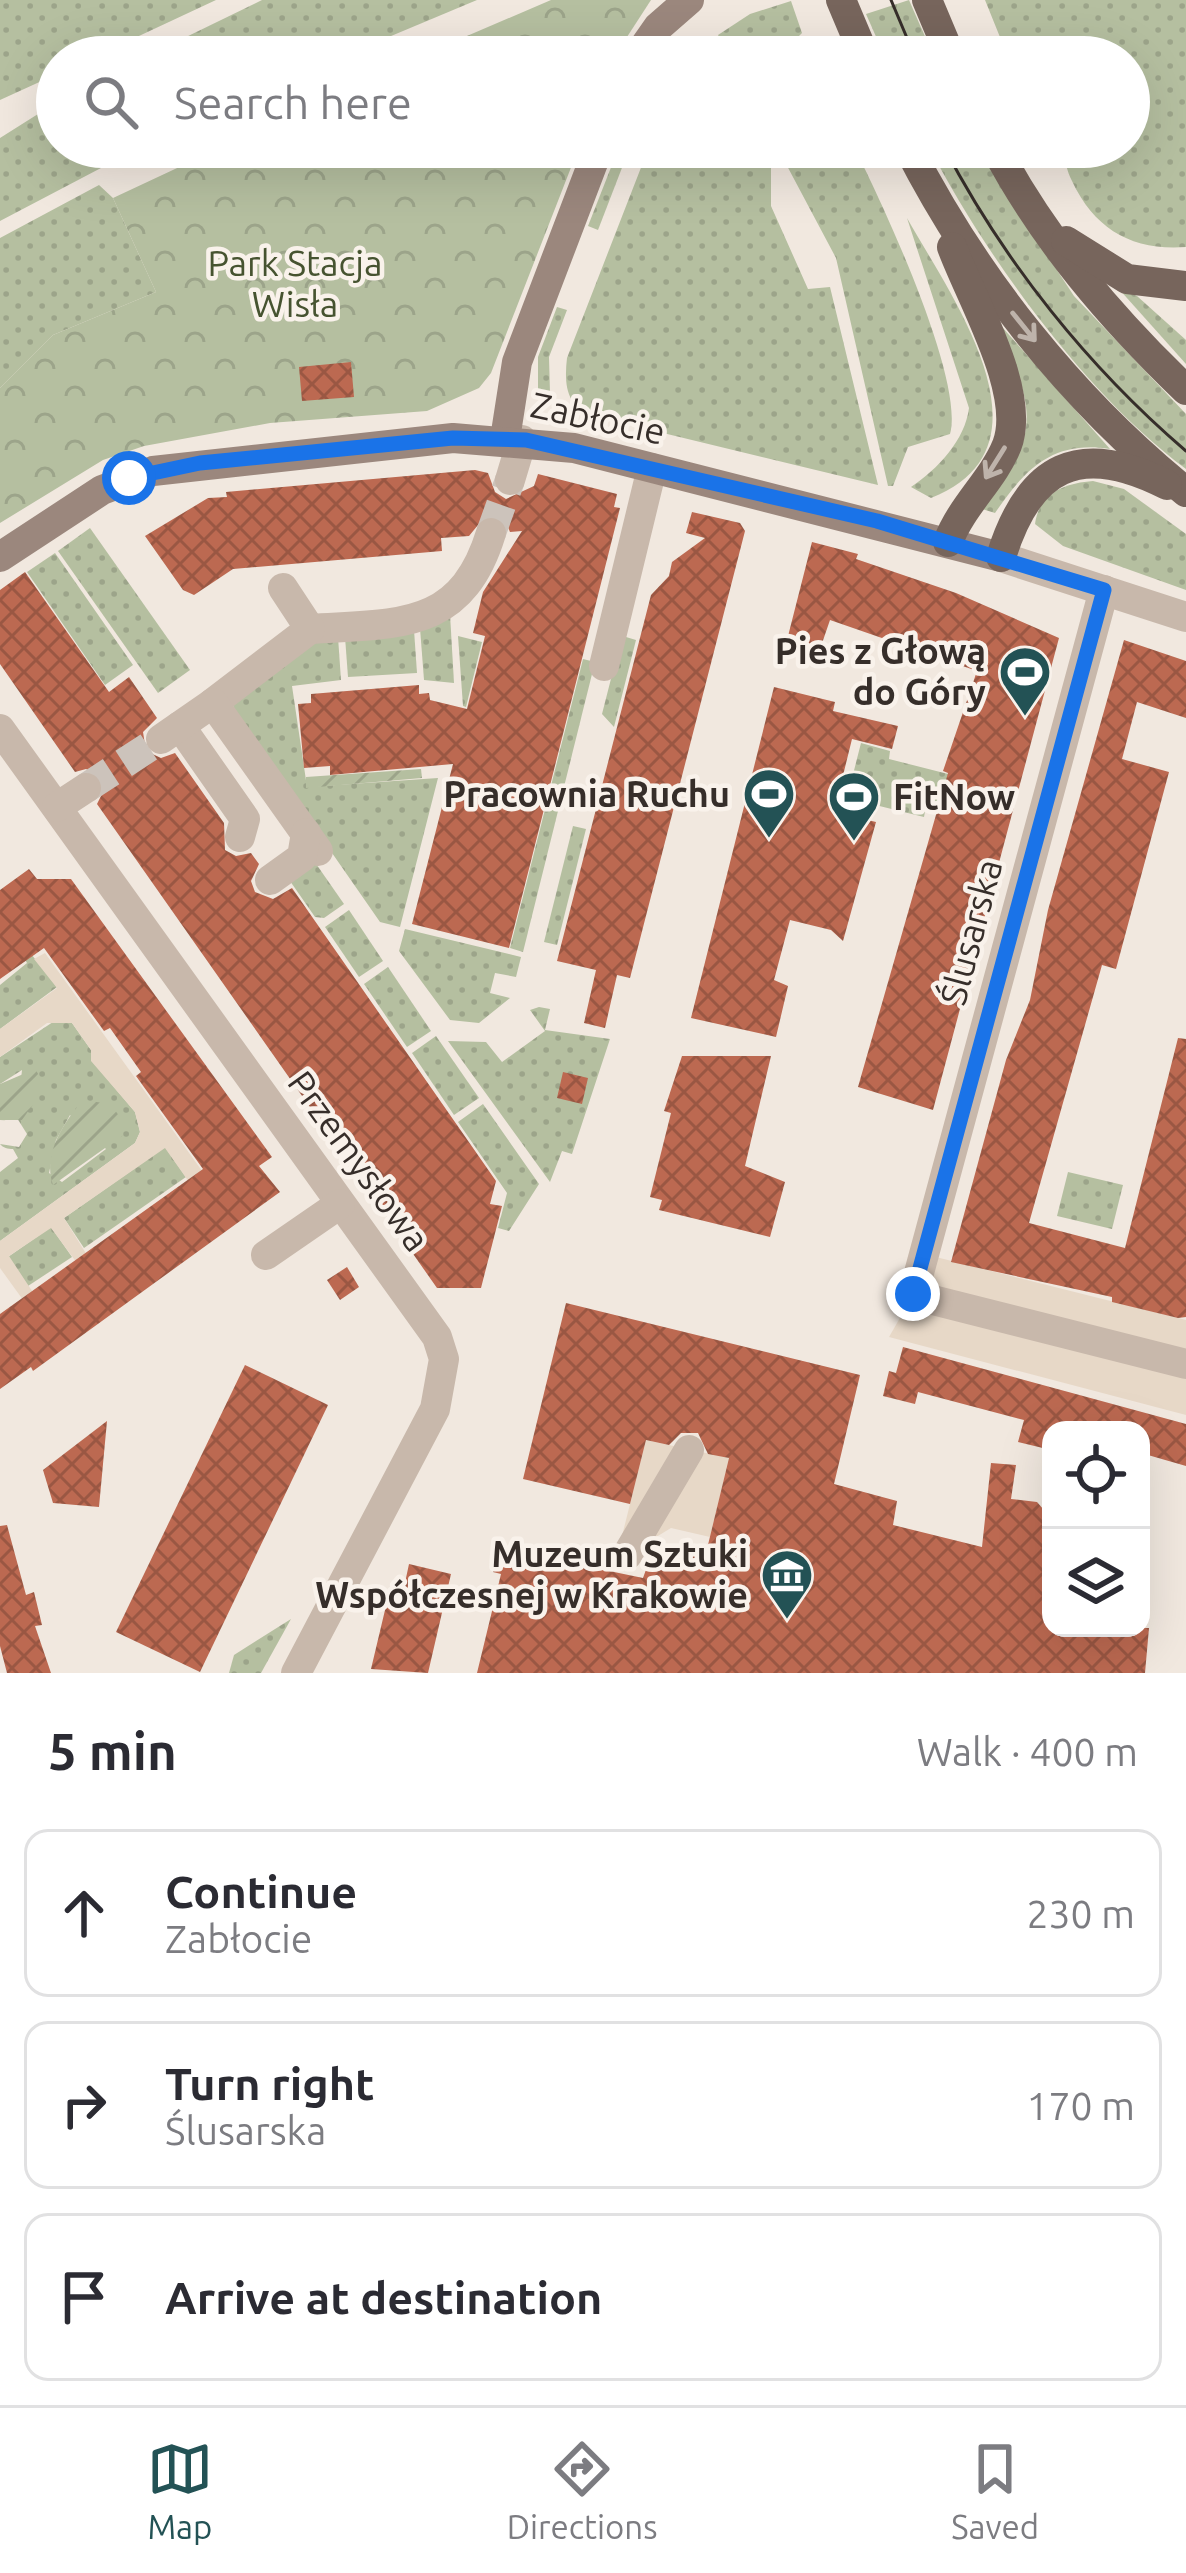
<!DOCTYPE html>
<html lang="en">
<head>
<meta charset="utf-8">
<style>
  body { margin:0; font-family:Ubuntu,sans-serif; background:#f7f7f7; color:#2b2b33 }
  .controls { position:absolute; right:36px; bottom:36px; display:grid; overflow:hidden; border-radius:24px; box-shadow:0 12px 48px #0002 }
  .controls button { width:108px; height:108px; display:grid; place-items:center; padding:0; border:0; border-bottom:3px solid #e1e1e2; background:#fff; color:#2b2b33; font:60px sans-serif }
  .stop { position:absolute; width:36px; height:36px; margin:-27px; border:9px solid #1a73e8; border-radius:50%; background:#fff }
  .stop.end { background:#1a73e8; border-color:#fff; box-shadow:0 3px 12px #0008 }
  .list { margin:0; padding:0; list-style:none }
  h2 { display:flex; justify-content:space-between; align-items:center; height:156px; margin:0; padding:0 48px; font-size:51px }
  h2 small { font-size:39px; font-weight:400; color:#7c7c81 }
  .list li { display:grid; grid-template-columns:78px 1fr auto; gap:36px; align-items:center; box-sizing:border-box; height:168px; margin:0 24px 24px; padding:0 24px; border:3px solid #e1e1e2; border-radius:24px }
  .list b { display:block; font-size:45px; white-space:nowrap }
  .list p { margin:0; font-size:39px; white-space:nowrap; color:#7c7c81 }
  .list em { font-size:39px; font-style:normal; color:#7c7c81 }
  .icon { flex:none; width:66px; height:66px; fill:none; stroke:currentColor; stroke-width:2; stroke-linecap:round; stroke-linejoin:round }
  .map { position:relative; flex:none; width:1186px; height:1673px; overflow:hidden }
  .search { position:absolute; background:#fff; box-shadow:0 12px 48px #0002; left:36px; right:36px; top:36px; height:132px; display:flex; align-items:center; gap:30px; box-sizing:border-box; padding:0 42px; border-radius:66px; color:#7c7c81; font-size:45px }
  .sheet { height:732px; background:#fff }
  nav { display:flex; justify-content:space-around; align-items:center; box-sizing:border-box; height:168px; border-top:3px solid #e1e1e2; background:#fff; font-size:33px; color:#7c7c81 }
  nav a { display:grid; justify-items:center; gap:6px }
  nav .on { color:#235255 }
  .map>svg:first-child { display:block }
  .grass { fill:url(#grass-dots); fill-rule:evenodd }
  .forest { fill:url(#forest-crowns) }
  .garden { fill:url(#garden-furrows) }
  .plaza { fill:#e7d8c7 }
  .building { fill:url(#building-cross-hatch) }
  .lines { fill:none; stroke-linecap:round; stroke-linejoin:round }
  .street-tunnel { stroke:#ccc3bb; stroke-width:30; stroke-dasharray:30 15; stroke-linecap:butt }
  .street { stroke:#c8b8ab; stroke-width:30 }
  .secondary { stroke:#9b877d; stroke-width:30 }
  .primary { stroke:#77655c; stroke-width:30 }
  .tram { stroke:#362e2a; stroke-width:3 }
  .oneway { stroke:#beb3ab }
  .route { stroke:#1a73e8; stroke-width:15 }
  .labels { text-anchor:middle; stroke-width:9; stroke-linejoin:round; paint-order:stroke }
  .park-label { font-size:36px; fill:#465330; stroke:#f9f2eb }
  .street-label { font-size:36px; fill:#362e2a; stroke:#f9f2eb }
  .poi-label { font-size:36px; font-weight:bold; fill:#362e2a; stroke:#f9f2eb; text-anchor:end }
</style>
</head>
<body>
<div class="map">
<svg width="1186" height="1673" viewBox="0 0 1186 1673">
  <defs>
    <pattern id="grass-dots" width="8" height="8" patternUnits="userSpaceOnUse" patternTransform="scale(3)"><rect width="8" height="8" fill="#b5bfa0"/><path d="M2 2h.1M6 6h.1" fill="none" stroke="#9ca48a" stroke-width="1.8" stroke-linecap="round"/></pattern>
    <pattern id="forest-crowns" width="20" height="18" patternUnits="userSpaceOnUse" patternTransform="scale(3)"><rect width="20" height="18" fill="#b5bfa0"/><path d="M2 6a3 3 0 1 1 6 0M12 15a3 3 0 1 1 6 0" fill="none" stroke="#9ca48a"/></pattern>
    <pattern id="garden-furrows" width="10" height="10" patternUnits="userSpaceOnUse" patternTransform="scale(3)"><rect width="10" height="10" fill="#b5bfa0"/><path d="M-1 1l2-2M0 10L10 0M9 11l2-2" fill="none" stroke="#9ca48a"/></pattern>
    <pattern id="building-cross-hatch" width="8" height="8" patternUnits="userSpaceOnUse" patternTransform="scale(3)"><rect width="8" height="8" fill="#bc6951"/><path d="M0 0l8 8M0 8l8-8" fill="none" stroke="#9a5743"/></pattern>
  </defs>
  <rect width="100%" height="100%" fill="#f1e8df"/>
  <g class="grass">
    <path d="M 0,0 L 216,0 L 94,57 L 57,57 L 57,74 L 0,100 Z"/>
    <path d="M 262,0 L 477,0 L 341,57 L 145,57 Z"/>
    <path d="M 909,0 L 934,57 L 885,57 L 866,14 Z"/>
    <path d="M 985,0 L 1186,0 L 1186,247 C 1133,251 1095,230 1072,181 C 1066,170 1066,159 1059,147 L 1129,147 L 1129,57 L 1008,57 Z"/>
    <path d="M 791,1 L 802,33 L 778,57 L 729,57 L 718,35 L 750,14 Z"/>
    <path d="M 57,102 L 57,147 L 141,147 L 0,221 L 0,138 Z"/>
    <path d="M 619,147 L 630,147 L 598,230 L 588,226 Z"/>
    <path d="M 649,147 L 762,147 L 771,165 L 771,206 L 808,289 L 830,287 L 878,485 L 593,416 C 566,407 564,384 567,358 Z"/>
    <path d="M 777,147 L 854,147 C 882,202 965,380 950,434 L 908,447 L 893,486 L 888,486 L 836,258 Z"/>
    <path d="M 929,147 L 976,147 L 1074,296 L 1186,414 L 1186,469 C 1086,395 986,257 929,147 Z"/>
    <path d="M 99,185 L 113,198 L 156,292 L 53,335 L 0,388 L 0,238 Z"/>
    <path d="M 907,218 C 950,295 1062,447 931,498 L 911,487 C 938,469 965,440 969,408 Z"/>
    <path d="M 1118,288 L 1137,296 L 1186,340 L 1186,364 Z"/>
    <path d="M 557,307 L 567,310 L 549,357 L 550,393 L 538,393 L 538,357 Z"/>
    <path d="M 987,310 L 1110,449 C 1053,440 1025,469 995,513 L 982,509 C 1050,429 1031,396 987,310 Z"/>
    <path d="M 1093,481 L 1124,489 L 1186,534 L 1186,590 L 1063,546 L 1035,524 C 1039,493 1065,483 1093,481 Z"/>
    <path d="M 90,528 L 190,670 L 158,693 L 58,551 Z"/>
    <path d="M 55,553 L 133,665 L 105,685 L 27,572 Z"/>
    <path d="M 450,614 L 454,683 L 424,680 L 420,628 Z"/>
    <path d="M 626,620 L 626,637 L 636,640 L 614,727 L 602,714 Z"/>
    <path d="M 414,630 L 417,673 L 348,677 L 345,637 Z"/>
    <path d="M 458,636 L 482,642 L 466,707 L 463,706 Z"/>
    <path d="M 338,637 L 341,680 L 292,686 L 307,787 L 438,778 L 400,927 L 380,922 L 234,712 L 233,702 L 311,641 Z"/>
    <path d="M 583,659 L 595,662 L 523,952 L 510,948 Z"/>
    <path d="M 861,743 L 890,751 L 889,759 L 952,775 L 946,800 L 938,798 L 935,808 L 926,806 L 924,817 L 847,798 Z"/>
    <path d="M 573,826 L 586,829 L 557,945 L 544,942 Z"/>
    <path d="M 312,858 L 344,904 L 324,918 L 315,917 L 290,881 Z"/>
    <path d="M 349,910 L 383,961 L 359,977 L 325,927 Z"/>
    <path d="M 405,929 L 521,957 L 516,977 L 495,973 L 490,993 L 510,998 L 479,1023 L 450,1020 L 399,951 Z"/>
    <path d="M 28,950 L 57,987 L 0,1029 L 0,985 L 27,963 L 21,953 Z"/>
    <path d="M 388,967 L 431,1031 L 407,1047 L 364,984 Z"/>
    <path d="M 539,1007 L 550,1009 L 545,1030 L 610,1039 L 572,1154 L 562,1151 L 550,1182 L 448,1041 L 486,1042 L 502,1062 L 545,1031 L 530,1010 Z"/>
    <path d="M 56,1020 L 72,1023 L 91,1050 L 92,1061 L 135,1112 L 140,1132 L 135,1143 L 0,1241 L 0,1172 L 18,1158 L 13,1149 C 8,1149 3,1148 0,1144 L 19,1147 L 27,1134 L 17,1118 L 0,1121 L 17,1117 L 22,1070 L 0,1084 L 0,1057 ZM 70,1115 L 106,1149 L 62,1182 L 49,1173 L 56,1140 Z"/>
    <path d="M 436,1036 L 479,1098 L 454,1115 L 412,1053 Z"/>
    <path d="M 483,1104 L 539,1184 L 509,1231 L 498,1228 L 507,1193 L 458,1122 Z"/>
    <path d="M 165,1147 L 186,1177 L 84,1248 L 64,1218 Z"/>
    <path d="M 1068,1172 L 1123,1185 L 1112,1229 L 1057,1216 Z"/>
    <path d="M 51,1227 L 72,1257 L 28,1286 L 8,1257 Z"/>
    <path d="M 291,1619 L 261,1673 L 229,1673 L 234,1655 Z"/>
  </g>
  <g class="forest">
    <path d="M 551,0 L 651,0 L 614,57 L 418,57 Z"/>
    <path d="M 222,147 L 579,147 L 491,373 L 479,388 L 427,411 L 270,423 L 144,446 L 103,460 L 0,523 L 0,388 L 53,335 L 156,292 L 113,198 Z"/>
  </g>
  <g class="garden">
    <path d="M 421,769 L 422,778 L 306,788 L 306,777 Z"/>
    <path d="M 35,1069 L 42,1080 L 38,1097 L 22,1120 L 0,1120 L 0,1084 Z"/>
    <path d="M 83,1100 L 110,1104 L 124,1122 L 122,1136 L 53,1185 C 42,1154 64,1122 83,1100 Z"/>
  </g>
  <g class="plaza">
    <path d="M 45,953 L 205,1175 L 191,1185 L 165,1148 L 64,1218 L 90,1260 L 80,1267 L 51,1228 L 9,1256 L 36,1297 L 26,1304 L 0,1268 L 0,1241 L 135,1143 L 140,1132 L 135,1112 L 91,1061 L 91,1050 L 72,1023 L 47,1023 L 0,1057 L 0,1029 L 57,988 L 34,959 Z"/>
    <path d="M 924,1254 L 1186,1320 L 1186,1415 L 889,1337 L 913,1295 Z"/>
    <path d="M 646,1440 L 729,1458 L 710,1537 L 671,1528 L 643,1545 L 621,1540 Z"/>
  </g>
  <g class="building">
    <path d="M 351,362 L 354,397 L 302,401 L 299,367 Z"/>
    <path d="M 475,470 L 488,473 L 495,492 L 506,499 L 534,486 L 538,474 L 617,494 L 614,507 L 620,508 L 509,948 L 412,924 L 453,764 L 330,775 L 330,766 L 304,768 L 298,704 L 311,703 L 311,694 L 419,685 L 419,694 L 429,693 L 430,700 L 467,709 L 485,636 L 473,633 L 483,592 L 522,531 L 510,532 L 505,520 L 487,514 L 469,536 L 441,538 L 442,551 L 233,569 L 194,595 L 183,590 L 145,536 L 208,498 L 227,497 L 226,492 Z"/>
    <path d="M 692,512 L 740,523 L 745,531 L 630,978 L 617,975 L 605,1028 L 584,1023 L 596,970 L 557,961 L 651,595 L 669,576 L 672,562 L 705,538 L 686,533 Z"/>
    <path d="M 812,542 L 858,554 L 856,559 L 956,593 L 1059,638 L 933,1110 L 858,1087 L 948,773 L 943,771 L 977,671 L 830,620 L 819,652 L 786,644 Z"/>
    <path d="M 25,572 L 109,692 L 129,677 L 157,718 L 143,732 L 146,751 L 161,758 L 175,753 L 224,823 L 225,850 L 236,856 L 251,853 L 259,864 L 251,881 L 255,892 L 273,899 L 292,888 L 496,1181 L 490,1204 L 502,1206 L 481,1288 L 437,1288 L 97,804 L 105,788 L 102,776 L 86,769 L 75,772 L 0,664 L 0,590 Z"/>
    <path d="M 1124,640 L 1186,661 L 1186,718 L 1137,702 L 1122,759 L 1169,772 L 1116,969 L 1102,965 L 1029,1223 L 1125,1248 L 1178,1038 L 1186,1039 L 1186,1317 L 1178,1318 L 1112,1302 L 1112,1297 L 951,1262 L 1006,1060 L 1030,1000 L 1048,910 Z"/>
    <path d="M 774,687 L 835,702 L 833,711 L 898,726 L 892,749 L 852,739 L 834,812 L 876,822 L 843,941 L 831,930 L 790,920 L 774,980 L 788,986 L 776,1037 L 691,1018 Z"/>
    <path d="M 29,869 L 37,879 L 71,879 L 272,1157 L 259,1166 L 280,1192 L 33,1371 L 31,1367 L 0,1389 L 0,1314 L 203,1169 L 136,1076 L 141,1072 L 110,1028 L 104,1031 L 44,948 L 0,979 L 0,890 Z"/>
    <path d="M 682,1056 L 771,1056 L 745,1166 L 785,1182 L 770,1237 L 659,1210 L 662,1200 L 650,1197 L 671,1113 L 664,1111 Z"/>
    <path d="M 563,1072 L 588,1078 L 582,1104 L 557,1098 Z"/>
    <path d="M 347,1267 L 359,1287 L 340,1300 L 327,1280 Z"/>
    <path d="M 566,1303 L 860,1375 L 834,1484 L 897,1501 L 893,1525 L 982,1547 L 991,1463 L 1016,1465 L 1011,1499 L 1037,1502 L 1051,1518 L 1051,1628 L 1149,1628 L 1145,1673 L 477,1673 L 501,1574 L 493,1572 L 498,1548 L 643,1578 L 653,1550 L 681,1557 L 685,1544 L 707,1549 L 729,1458 L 708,1454 L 698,1433 L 681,1433 L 669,1445 L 646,1440 L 630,1504 L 523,1479 Z"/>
    <path d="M 903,1347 L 1186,1424 L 1186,1466 L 1141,1453 L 1141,1430 L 1051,1430 L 1051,1450 L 1018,1442 L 1024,1420 L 918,1392 L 915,1404 L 883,1396 L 889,1371 L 896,1373 Z"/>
    <path d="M 245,1365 L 328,1405 L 200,1672 L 116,1632 Z"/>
    <path d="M 107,1421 L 99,1507 L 53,1503 L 43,1470 Z"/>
    <path d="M 7,1525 L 26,1595 L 34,1592 L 42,1625 L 35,1626 L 51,1673 L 7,1673 L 0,1646 L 0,1526 Z"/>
    <path d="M 409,1564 L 451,1574 L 428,1673 L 371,1669 L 390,1589 L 403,1592 Z"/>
  </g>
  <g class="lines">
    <g class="street-tunnel">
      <path d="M 491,533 L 510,480"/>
      <path d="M 86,788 L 161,739"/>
    </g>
    <g class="street">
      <path d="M 510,480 L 522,440"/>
      <path d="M 1001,557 L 1186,617"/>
      <path d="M 1104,590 L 913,1295 L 1186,1364"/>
      <path d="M 310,629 C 398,623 461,631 491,533"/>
      <path d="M 604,666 L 652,468"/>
      <path d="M 213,703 L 310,629 L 283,588"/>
      <path d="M 180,726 L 245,819 L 240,837"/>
      <path d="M 0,729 L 437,1337 L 444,1359 L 435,1409 L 296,1673"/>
      <path d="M 161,739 L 213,703 L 318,851"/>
      <path d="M 57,807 L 86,788"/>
      <path d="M 270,880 L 302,857 L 306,833"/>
      <path d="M 266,1255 L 340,1204"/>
      <path d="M 627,1555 L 689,1450"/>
    </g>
    <g class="secondary">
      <path d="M 637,57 L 658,27 L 689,0"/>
      <path d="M 505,439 L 517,362 L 599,147"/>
      <path d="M 0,557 L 102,490 L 153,471 L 453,438 L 574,448 L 1001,557"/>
    </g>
    <g class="primary">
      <path d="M 841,0 L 865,57"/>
      <path d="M 927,0 L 951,57"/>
      <path d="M 908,147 C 975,278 1071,399 1186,492"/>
      <path d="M 995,147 C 1044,240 1111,318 1186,390"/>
      <path d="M 1066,241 L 1127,279 L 1186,286"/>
      <path d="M 948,542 C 962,505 993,480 1007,445 C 1027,392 971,299 952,247"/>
      <path d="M 1001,557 C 1029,466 1079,440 1167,485"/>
    </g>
    <g class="tram">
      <path d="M 891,0 L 915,57"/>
      <path d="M 944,147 C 1004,262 1088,367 1186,451"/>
    </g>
  </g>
  <defs><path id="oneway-shaft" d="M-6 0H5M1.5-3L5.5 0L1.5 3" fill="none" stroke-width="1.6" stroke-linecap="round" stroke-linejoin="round" transform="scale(3)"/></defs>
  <g class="oneway">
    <use href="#oneway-shaft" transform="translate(1024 327) rotate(51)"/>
    <use href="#oneway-shaft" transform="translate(995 463) rotate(122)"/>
  </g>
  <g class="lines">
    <path class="route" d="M 129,478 L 200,463 L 453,438 L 526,440 L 877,521 L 1104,590 L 913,1294"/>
  </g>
  <defs>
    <g id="stadium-pin" transform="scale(2.7)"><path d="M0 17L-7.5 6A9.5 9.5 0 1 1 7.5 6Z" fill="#235255" stroke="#f9f2eb"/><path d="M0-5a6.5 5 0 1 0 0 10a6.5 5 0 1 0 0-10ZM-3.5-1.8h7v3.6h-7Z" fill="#fff"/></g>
    <g id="museum-pin" transform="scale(2.7)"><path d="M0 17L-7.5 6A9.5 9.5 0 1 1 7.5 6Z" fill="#235255" stroke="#f9f2eb"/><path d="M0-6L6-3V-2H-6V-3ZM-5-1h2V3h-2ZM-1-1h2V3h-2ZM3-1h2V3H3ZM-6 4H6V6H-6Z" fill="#fff"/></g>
  </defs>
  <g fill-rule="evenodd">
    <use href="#stadium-pin" x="1025" y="672"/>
    <use href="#stadium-pin" x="769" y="794"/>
    <use href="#stadium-pin" x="854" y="797"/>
    <use href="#museum-pin" x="787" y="1575"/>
  </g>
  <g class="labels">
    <g class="park-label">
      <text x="295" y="276">Park Stacja<tspan x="295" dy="41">Wisła</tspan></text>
    </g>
    <g class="street-label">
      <text transform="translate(598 418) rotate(12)" y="13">Zabłocie</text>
      <text transform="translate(971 932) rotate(-75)" y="13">Ślusarska</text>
      <text transform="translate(359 1161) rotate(54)" y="13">Przemysłowa</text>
    </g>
    <g class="poi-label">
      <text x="986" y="664">Pies z Głową<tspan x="986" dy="41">do Góry</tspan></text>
      <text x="730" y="807">Pracownia Ruchu</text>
      <text x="893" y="810" text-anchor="start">FitNow</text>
      <text x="748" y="1567">Muzeum Sztuki<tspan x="748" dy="41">Współczesnej w Krakowie</tspan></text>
    </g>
  </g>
</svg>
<div class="controls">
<button><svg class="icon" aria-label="locate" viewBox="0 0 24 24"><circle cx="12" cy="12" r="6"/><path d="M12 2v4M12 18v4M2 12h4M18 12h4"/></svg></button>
<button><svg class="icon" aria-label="layers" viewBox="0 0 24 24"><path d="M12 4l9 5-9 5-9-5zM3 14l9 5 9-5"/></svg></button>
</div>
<div class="stop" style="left:129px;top:478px"></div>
<div class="stop end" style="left:913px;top:1294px"></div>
<div class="search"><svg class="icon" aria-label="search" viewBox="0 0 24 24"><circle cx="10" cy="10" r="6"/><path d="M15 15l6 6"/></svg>Search here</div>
</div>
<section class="sheet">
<h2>5 min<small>Walk · 400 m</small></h2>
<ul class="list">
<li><svg class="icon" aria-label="ahead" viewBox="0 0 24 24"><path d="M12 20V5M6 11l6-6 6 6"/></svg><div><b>Continue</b><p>Zabłocie</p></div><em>230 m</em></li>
<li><svg class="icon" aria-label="right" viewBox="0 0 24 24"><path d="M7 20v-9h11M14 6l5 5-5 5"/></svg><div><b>Turn right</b><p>Ślusarska</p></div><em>170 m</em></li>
<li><svg class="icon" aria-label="arrive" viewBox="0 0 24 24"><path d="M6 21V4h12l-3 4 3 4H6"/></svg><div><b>Arrive at destination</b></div></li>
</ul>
</section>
<nav>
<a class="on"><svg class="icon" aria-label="map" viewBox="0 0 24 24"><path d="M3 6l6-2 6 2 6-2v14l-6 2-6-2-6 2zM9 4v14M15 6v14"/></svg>Map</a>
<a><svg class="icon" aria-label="directions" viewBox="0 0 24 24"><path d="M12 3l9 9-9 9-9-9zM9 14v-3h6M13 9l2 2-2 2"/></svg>Directions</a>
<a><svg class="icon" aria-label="saved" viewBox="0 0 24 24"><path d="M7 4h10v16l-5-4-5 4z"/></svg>Saved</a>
</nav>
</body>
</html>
